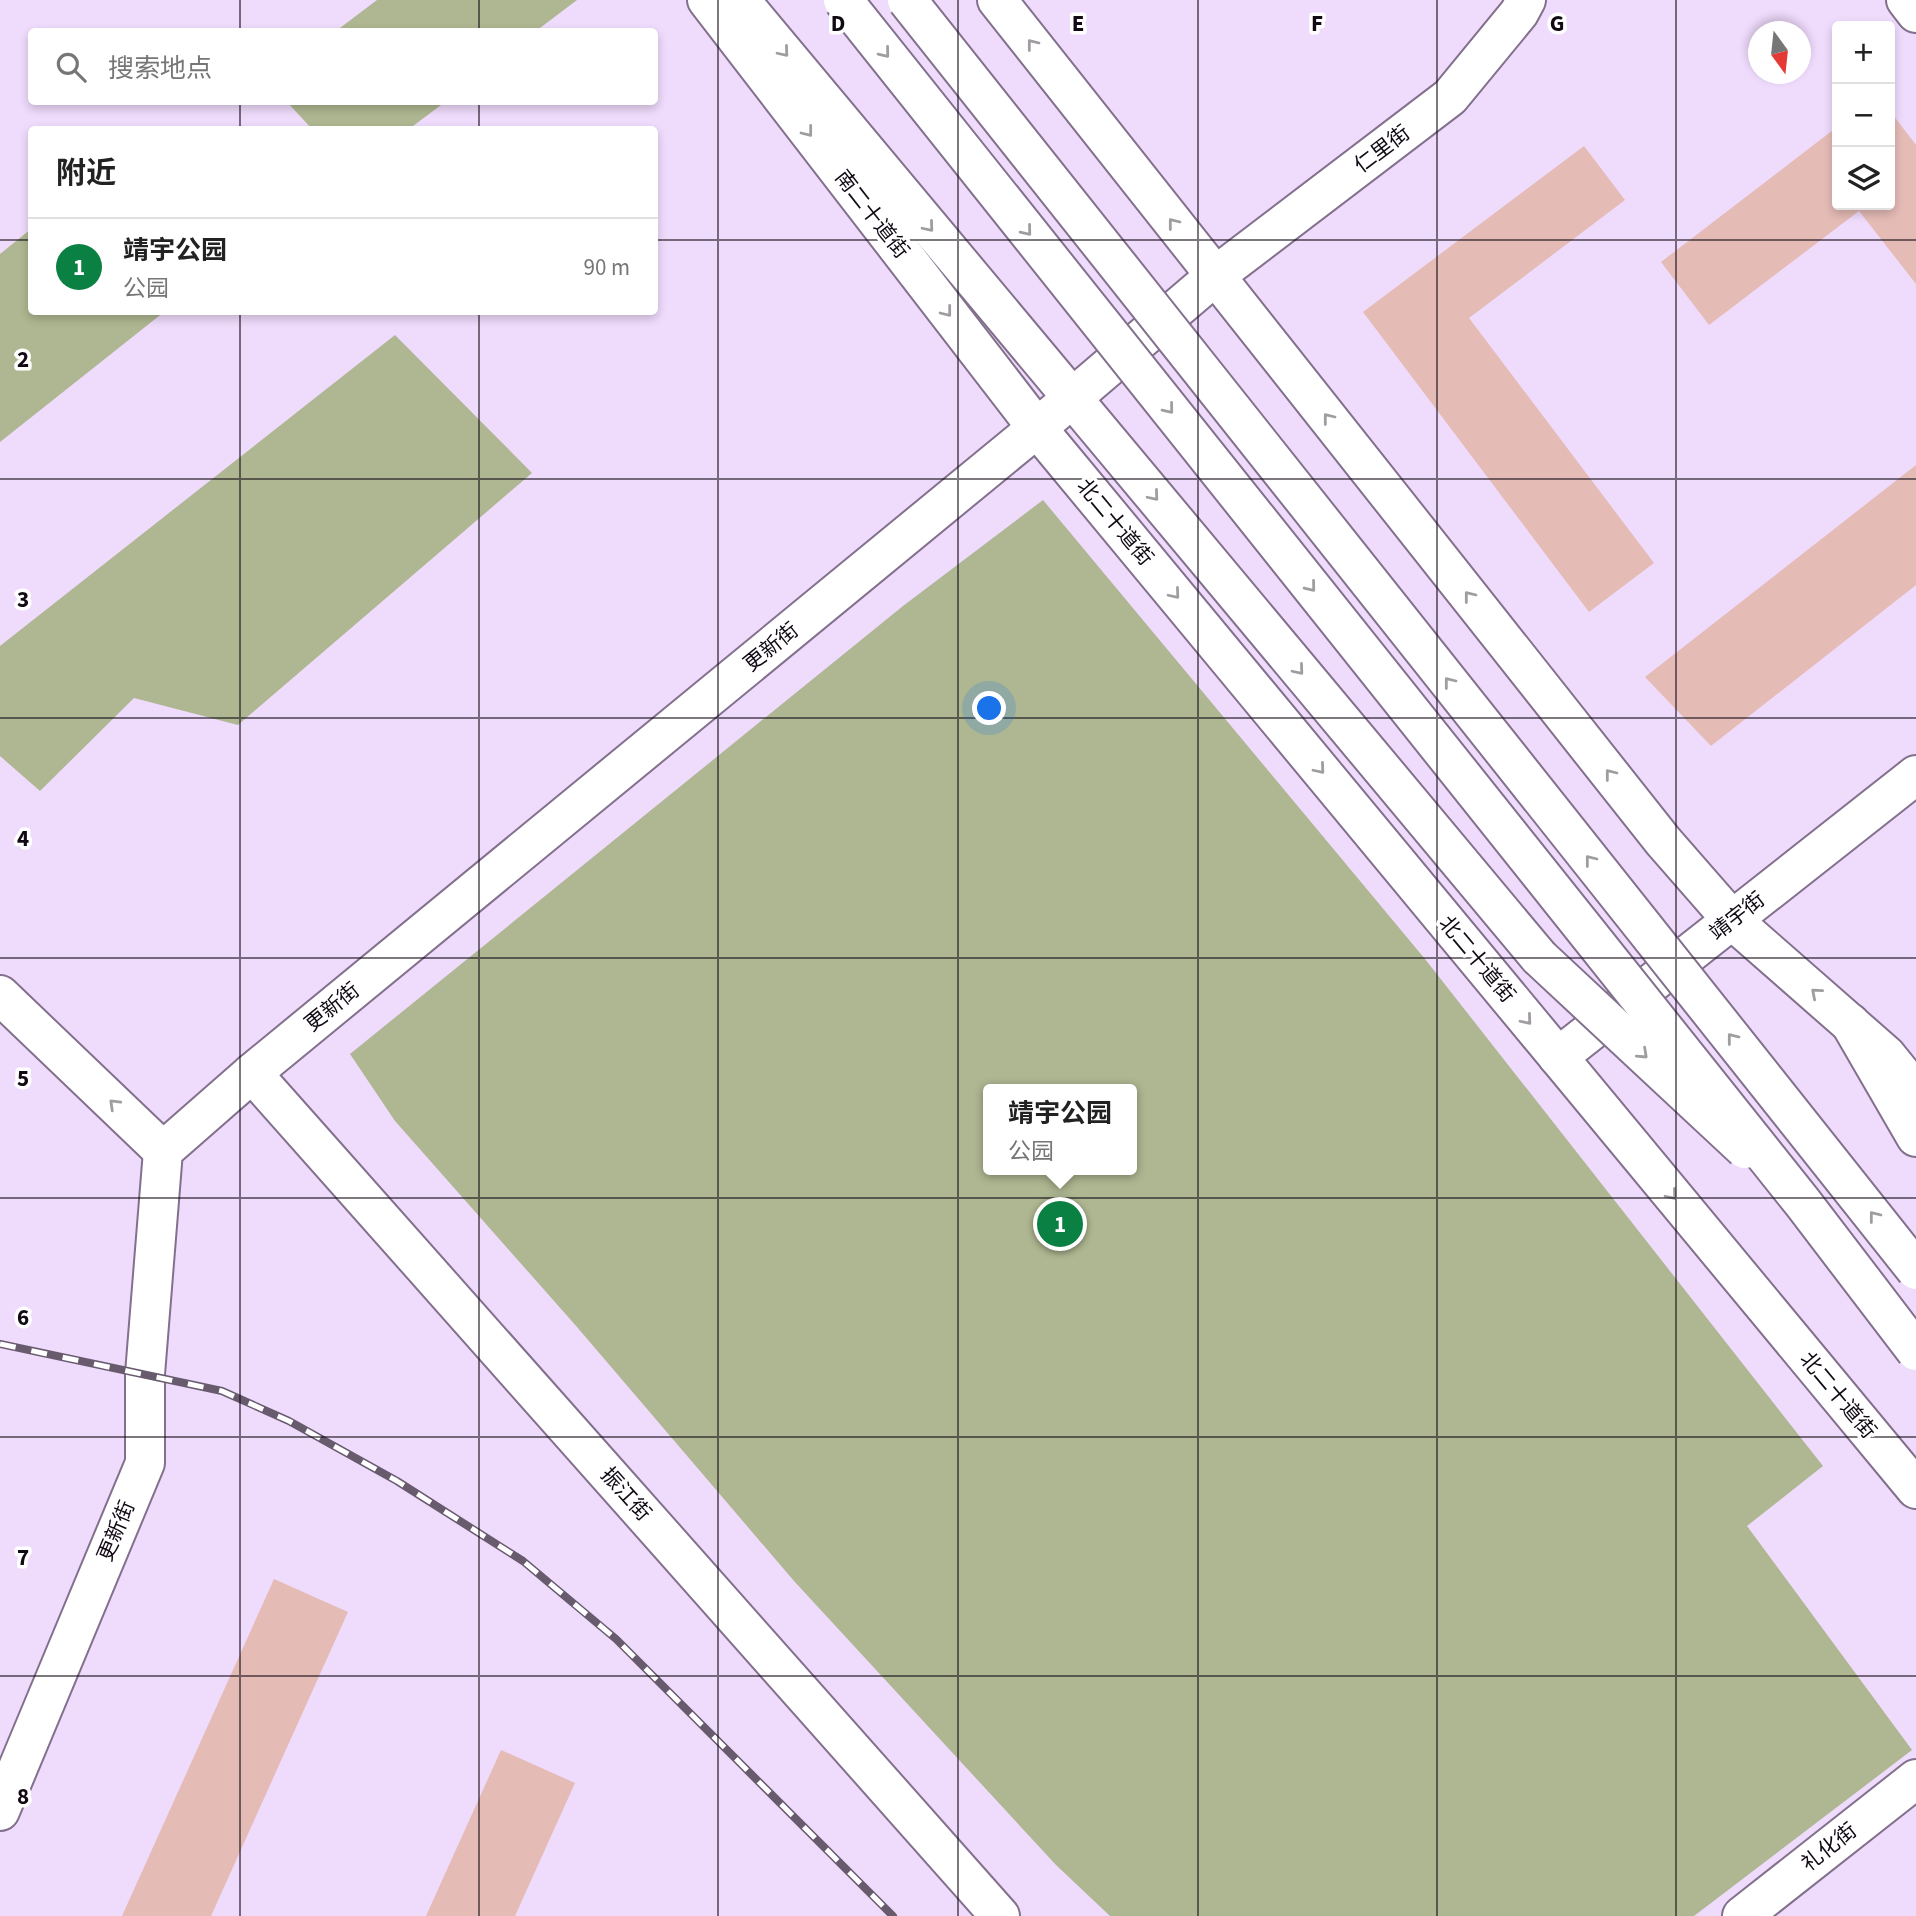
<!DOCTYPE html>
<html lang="zh">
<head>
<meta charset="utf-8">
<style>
  body { margin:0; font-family:"Source Sans 3","Noto Sans SC",sans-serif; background:#f6f6f6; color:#222 }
  .controls { position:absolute; right:21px; top:21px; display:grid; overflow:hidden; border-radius:7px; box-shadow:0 4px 10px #0003 }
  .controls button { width:63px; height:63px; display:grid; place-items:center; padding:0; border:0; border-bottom:2px solid #e0e0e0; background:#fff; color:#222; font:35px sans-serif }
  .compass { position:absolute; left:1748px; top:21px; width:63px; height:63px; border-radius:50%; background:#fff; box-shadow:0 4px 10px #0003; rotate:165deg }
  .you { position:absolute; left:990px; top:709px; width:24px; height:24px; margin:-18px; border:5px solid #fff; border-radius:50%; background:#1a73e8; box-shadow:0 0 0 10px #1a73e833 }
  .badge { display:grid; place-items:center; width:46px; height:46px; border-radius:50%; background:#0b8043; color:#fff; font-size:23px; font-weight:700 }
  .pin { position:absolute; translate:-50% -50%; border:4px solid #fff; box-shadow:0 2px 7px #0006 }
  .popup { position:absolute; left:983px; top:1084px; width:154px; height:91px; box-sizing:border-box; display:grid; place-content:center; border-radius:7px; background:#fff; filter:drop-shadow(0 2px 5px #0005); font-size:23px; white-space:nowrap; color:#767676 }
  .popup b { font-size:26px; color:#222 }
  .popup::after { content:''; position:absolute; left:50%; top:100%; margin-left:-14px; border:14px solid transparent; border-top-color:#fff }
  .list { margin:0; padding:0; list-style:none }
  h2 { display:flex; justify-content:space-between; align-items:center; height:91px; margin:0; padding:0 28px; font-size:30px }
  h2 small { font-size:23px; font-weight:400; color:#767676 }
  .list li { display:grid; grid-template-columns:46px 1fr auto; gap:21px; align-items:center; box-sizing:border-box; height:98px; padding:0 28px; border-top:2px solid #e0e0e0 }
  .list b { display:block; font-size:26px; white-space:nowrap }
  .list p { margin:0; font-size:23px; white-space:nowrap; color:#767676 }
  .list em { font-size:23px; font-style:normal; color:#767676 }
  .icon { flex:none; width:38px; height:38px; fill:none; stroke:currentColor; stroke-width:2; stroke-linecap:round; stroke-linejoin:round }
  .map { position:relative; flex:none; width:1916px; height:1916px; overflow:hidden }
  .search { position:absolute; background:#fff; box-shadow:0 4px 10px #0003; left:28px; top:28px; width:630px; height:77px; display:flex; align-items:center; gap:18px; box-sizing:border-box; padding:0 24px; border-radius:7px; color:#767676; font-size:26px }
  .panel { position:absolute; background:#fff; box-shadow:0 4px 10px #0003; left:28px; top:126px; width:630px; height:189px; border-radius:7px }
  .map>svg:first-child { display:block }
  .green { fill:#aeb791; fill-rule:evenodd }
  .building { fill:#e5bbb6 }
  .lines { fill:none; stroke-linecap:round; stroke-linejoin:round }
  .minor-casing { stroke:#82708d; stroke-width:42 }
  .tertiary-casing { stroke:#82708d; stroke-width:42 }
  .secondary-casing { stroke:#82708d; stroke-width:42 }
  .primary-casing { stroke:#82708d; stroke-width:42 }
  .trunk-casing { stroke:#82708d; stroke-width:42 }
  .minor { stroke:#fff; stroke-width:38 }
  .tertiary { stroke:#fff; stroke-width:38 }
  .secondary { stroke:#fff; stroke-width:38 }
  .primary { stroke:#fff; stroke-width:38 }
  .trunk { stroke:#fff; stroke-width:38 }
  .rail-casing { stroke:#685b6e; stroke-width:8 }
  .rail { stroke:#fff; stroke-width:5; stroke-dasharray:16; stroke-linecap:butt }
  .primary-bridge-casing { stroke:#82708d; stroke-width:42; stroke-linecap:butt }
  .trunk-bridge-casing { stroke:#82708d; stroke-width:42; stroke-linecap:butt }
  .primary-bridge { stroke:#fff; stroke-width:38 }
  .trunk-bridge { stroke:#fff; stroke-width:38 }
  .oneway { stroke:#a09da1 }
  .grid { fill:none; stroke:#110a14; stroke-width:2; stroke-opacity:0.55 }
  .labels { text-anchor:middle; stroke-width:7; stroke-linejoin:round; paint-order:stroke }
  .street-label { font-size:21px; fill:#110a14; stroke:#fff }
  .grid-label { font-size:23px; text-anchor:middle; font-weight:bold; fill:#110a14; stroke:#fff; stroke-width:7; stroke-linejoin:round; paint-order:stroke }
</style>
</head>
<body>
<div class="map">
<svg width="1916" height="1916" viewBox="0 0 1916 1916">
  <rect width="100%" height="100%" fill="#efdbfc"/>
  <g class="green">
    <path d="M 377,0 L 577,0 L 536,31 L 336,31 Z"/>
    <path d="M 287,102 L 445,102 L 409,129 L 312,129 Z"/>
    <path d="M 31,229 L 32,312 L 164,312 L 0,442 L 0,254 Z"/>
    <path d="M 395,335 L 532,473 L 238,725 L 134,698 L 40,791 L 0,756 L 0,646 Z"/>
    <path d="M 1043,500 L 1425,959 L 1823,1466 L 1747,1526 L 1912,1750 L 1694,1916 L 1110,1916 L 1056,1865 L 794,1581 L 577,1327 L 395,1121 L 350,1054 L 903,606 ZM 1132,1089 L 1132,1170 L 988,1170 L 988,1089 Z"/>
  </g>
  <g class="building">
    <path d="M 1890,111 L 1916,145 L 1916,284 L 1859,211 L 1709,325 L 1661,262 L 1837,127 L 1837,205 L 1890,205 Z"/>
    <path d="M 1584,146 L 1625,200 L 1469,318 L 1654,563 L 1589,612 L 1363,312 Z"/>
    <path d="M 1916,465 L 1916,585 L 1711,746 L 1645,677 Z"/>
    <path d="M 274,1579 L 348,1612 L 211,1916 L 122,1916 Z"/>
    <path d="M 501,1750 L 575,1783 L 515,1916 L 426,1916 Z"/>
  </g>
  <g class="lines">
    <g class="minor-casing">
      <path id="minor" d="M 1037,428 L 1215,276"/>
    </g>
    <g class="tertiary-casing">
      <g id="tertiary">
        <path d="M 1906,0 L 1916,13"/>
        <path d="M 1215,276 L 1450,97 L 1519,13 L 1526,0"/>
        <path d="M 0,995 L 163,1151"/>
        <path d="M 252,1073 L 1000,1916"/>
        <path d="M 0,1811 L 145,1463 L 145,1374 L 163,1151 L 252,1073 L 1037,428"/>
        <path d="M 1742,1916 L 1916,1779"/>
      </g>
    </g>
    <g class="secondary-casing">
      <path id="secondary" d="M 1558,1057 L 1916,775"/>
    </g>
    <g class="primary-casing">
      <g id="primary">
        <path d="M 707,0 L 1037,428 L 1916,1489"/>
        <path d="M 740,0 L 1539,957"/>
        <path d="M 997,0 L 1663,841 L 1732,920 L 1886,1055 L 1916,1092"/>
      </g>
    </g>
    <g class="trunk-casing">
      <path id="trunk" d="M 1850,1023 L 1916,1137"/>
    </g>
    <use href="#minor" class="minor"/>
    <use href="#tertiary" class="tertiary"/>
    <use href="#secondary" class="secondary"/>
    <use href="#primary" class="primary"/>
    <use href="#trunk" class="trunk"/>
    <g class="rail-casing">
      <path id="rail" d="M 0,1344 L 222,1391 L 289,1421 L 397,1481 L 523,1561 L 616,1639 L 893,1916"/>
    </g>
    <use href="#rail" class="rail"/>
    <g class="primary-bridge-casing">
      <path id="primary-bridge" d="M 1539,957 L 1745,1149"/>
    </g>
    <g class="trunk-bridge-casing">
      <g id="trunk-bridge">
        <path d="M 843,0 L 1803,1203 L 1916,1351"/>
        <path d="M 907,0 L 1916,1270"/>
      </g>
    </g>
    <use href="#primary-bridge" class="primary-bridge"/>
    <use href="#trunk-bridge" class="trunk-bridge"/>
  </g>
  <defs><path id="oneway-chevron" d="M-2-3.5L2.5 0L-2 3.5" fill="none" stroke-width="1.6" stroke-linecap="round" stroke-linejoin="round" transform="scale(1.75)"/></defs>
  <g class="oneway">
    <use href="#oneway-chevron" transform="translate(1032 44) rotate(-128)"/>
    <use href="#oneway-chevron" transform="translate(784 52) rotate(50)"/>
    <use href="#oneway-chevron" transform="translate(885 53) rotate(51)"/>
    <use href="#oneway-chevron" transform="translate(808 132) rotate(52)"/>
    <use href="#oneway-chevron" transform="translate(1173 223) rotate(-128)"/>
    <use href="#oneway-chevron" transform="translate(929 227) rotate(50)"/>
    <use href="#oneway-chevron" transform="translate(1027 231) rotate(51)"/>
    <use href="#oneway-chevron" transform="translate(947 312) rotate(52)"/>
    <use href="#oneway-chevron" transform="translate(1169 409) rotate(51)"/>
    <use href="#oneway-chevron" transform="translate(1328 418) rotate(-128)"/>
    <use href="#oneway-chevron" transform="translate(1154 496) rotate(50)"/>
    <use href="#oneway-chevron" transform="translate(1311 587) rotate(51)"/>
    <use href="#oneway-chevron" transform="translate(1175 594) rotate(50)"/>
    <use href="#oneway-chevron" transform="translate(1469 596) rotate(-128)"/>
    <use href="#oneway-chevron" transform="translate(1299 670) rotate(50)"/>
    <use href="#oneway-chevron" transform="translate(1449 682) rotate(-128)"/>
    <use href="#oneway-chevron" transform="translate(1320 769) rotate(50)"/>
    <use href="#oneway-chevron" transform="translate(1610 774) rotate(-128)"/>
    <use href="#oneway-chevron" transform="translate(1590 860) rotate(-128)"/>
    <use href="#oneway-chevron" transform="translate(1816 993) rotate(-139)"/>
    <use href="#oneway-chevron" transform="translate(1527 1020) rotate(50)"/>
    <use href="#oneway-chevron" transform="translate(1732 1038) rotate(-128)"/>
    <use href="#oneway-chevron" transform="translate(1643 1054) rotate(43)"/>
    <use href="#oneway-chevron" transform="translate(114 1104) rotate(-136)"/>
    <use href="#oneway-chevron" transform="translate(1672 1195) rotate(50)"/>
    <use href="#oneway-chevron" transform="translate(1874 1216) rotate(-128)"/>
  </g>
  <path class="grid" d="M 240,0 L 240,32M 479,0 L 479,32M 718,0 L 718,1916M 958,0 L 958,1916M 1198,0 L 1198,1916M 1437,0 L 1437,1916M 1676,0 L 1676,1916M 240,102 L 240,130M 479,102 L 479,130M 0,240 L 32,240M 654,240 L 1916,240M 240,312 L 240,1916M 479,312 L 479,1916M 0,479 L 1916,479M 0,718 L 1916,718M 0,958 L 1916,958M 0,1198 L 1916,1198M 0,1437 L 1916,1437M 0,1676 L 1916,1676"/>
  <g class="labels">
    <g class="street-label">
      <text transform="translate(1382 149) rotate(-37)" y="7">仁里街</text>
      <text transform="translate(872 214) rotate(52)" y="7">南二十道街</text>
      <text transform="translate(1115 522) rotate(50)" y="7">北二十道街</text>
      <text transform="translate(771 647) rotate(-39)" y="7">更新街</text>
      <text transform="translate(1737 916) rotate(-38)" y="7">靖宇街</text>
      <text transform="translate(1477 959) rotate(50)" y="7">北二十道街</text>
      <text transform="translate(332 1007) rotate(-39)" y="7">更新街</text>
      <text transform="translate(1838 1395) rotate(50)" y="7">北二十道街</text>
      <text transform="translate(626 1494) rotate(48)" y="7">振江街</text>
      <text transform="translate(116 1531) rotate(-67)" y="7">更新街</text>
      <text transform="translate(1829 1847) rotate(-38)" y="7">礼化街</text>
    </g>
  </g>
  <g class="grid-label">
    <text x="838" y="31">D</text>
    <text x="1078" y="31">E</text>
    <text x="1317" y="31">F</text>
    <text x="1557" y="31">G</text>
    <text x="23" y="367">2</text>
    <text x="23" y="607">3</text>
    <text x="23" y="846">4</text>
    <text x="23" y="1086">5</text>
    <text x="23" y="1325">6</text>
    <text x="23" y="1565">7</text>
    <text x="23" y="1804">8</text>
  </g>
</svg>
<div class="controls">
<button>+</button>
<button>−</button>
<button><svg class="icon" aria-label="layers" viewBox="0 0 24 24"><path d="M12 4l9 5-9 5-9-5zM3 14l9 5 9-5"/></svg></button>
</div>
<svg class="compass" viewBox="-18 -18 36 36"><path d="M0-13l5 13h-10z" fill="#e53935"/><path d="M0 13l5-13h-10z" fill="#767676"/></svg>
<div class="you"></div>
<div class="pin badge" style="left:1060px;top:1224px">1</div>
<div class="popup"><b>靖宇公园</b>公园</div>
<div class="search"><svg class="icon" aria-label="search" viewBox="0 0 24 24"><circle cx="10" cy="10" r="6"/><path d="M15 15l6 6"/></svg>搜索地点</div>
<section class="panel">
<h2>附近<small></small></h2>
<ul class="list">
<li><span class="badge">1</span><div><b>靖宇公园</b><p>公园</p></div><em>90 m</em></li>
</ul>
</section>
</div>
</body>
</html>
